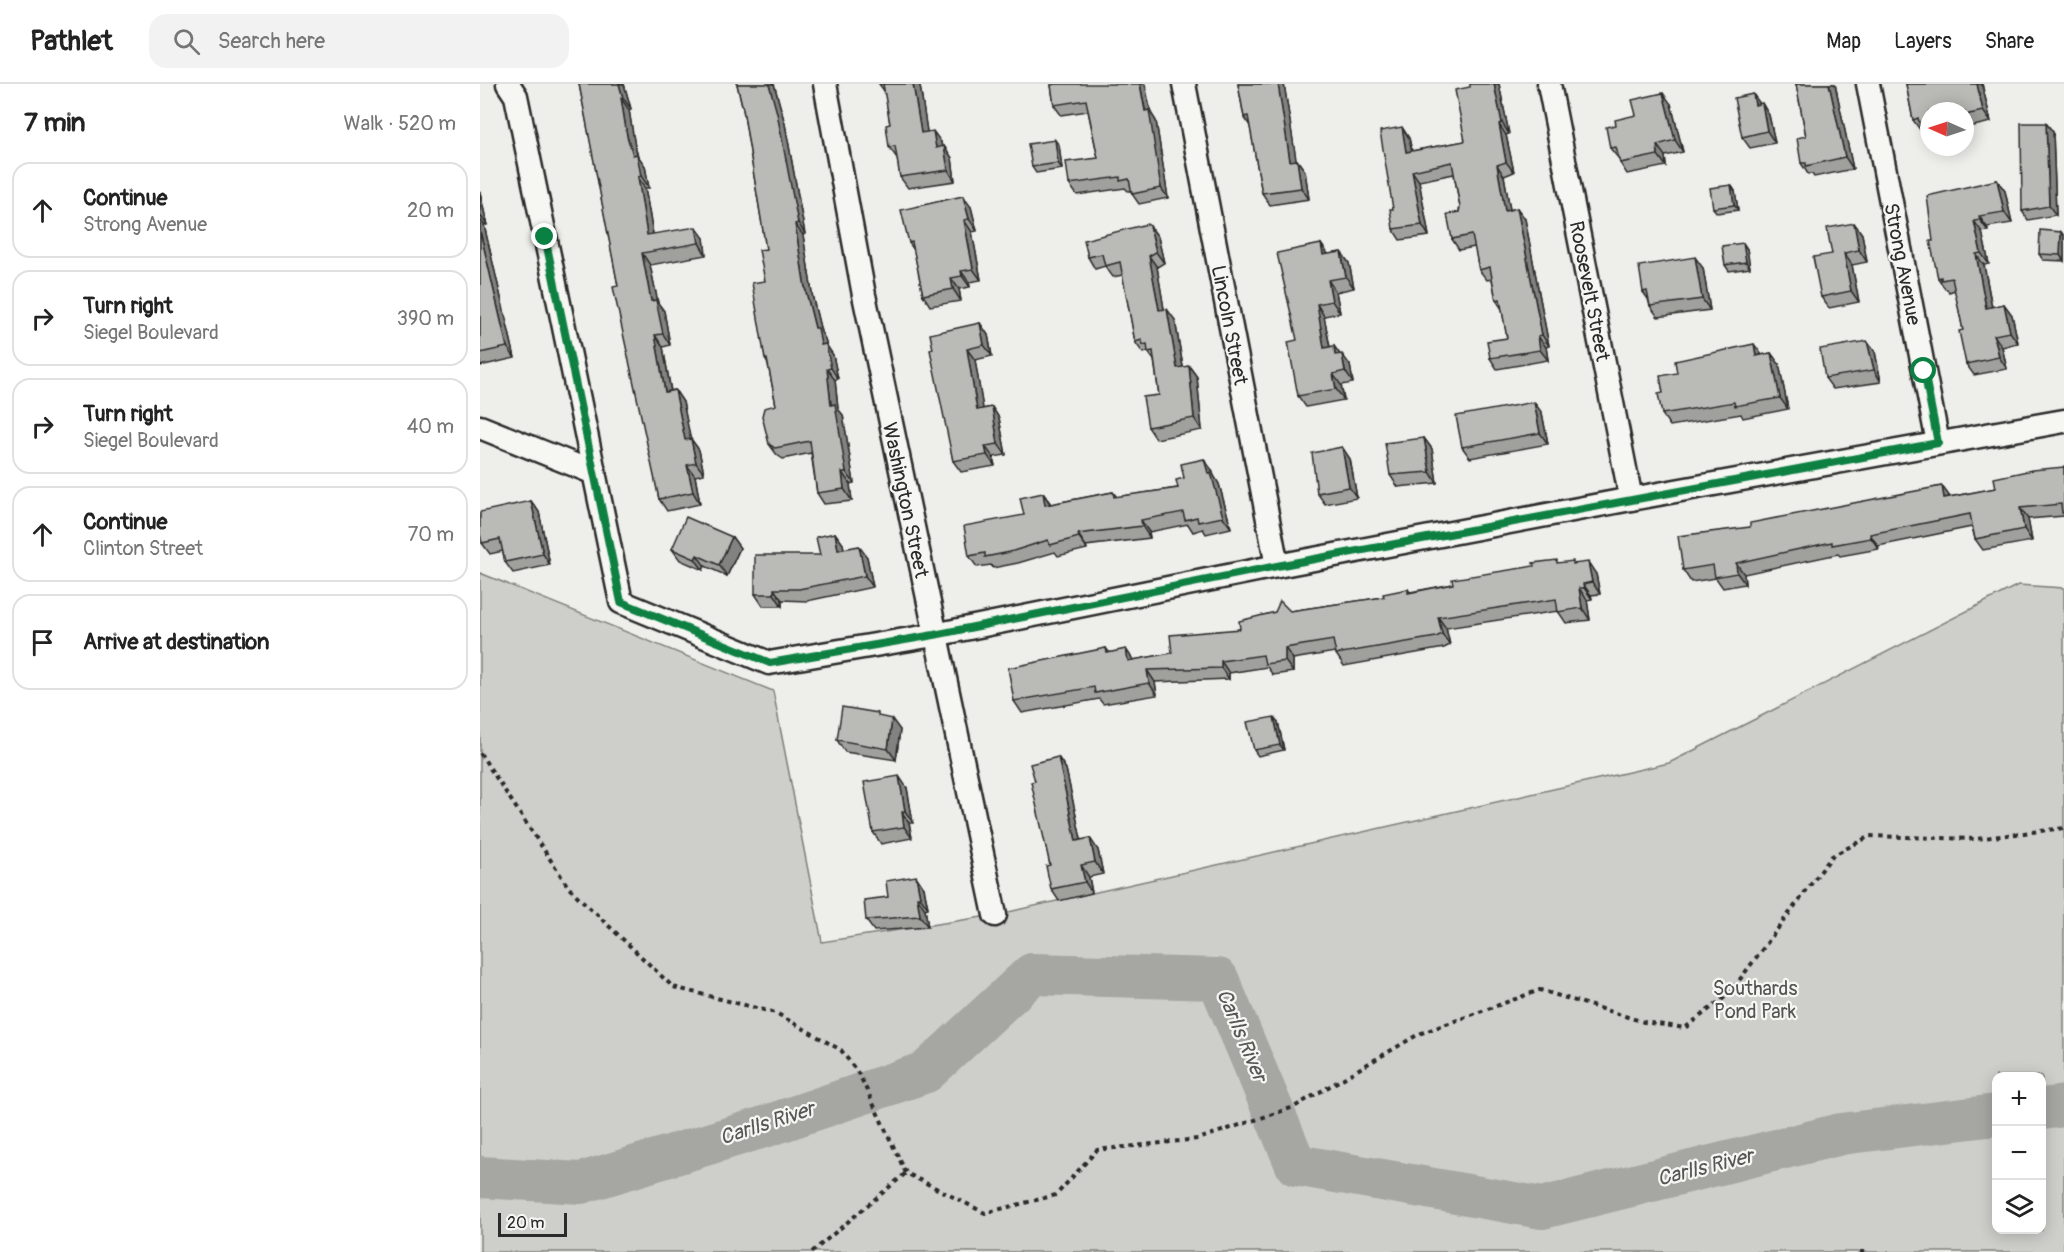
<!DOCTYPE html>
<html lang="en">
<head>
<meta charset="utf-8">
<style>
  body { margin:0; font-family:Pangolin,sans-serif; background:#f2f2f2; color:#222 }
  .controls { position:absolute; right:18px; bottom:18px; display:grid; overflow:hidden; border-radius:12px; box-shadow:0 3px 15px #0003 }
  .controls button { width:54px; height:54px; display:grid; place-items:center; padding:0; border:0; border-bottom:2px solid #e0e0e0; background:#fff; color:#222; font:30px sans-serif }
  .compass { position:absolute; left:1440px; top:18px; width:54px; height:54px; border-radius:50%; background:#fff; box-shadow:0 3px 15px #0003; rotate:273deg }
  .scale { position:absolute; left:18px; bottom:15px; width:69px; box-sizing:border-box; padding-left:6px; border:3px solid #2b2b2b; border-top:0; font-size:16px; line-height:21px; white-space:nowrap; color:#2b2b2b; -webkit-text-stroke:4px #f6f6f2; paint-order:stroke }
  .stop { position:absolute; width:18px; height:18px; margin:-14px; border:4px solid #0b8043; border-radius:50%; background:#fff }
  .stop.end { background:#0b8043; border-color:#fff; box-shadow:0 2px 6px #0008 }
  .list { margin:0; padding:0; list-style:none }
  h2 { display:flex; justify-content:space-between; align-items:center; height:78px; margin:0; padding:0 24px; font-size:26px }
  h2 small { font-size:20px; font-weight:400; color:#767676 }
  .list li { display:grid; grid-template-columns:39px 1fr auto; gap:18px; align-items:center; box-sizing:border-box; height:96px; margin:0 12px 12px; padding:0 12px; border:2px solid #e0e0e0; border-radius:18px }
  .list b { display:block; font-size:22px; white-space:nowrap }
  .list p { margin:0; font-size:20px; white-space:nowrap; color:#767676 }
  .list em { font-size:20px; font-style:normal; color:#767676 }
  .icon { flex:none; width:33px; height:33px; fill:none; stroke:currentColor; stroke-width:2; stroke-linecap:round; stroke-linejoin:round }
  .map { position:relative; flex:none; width:1584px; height:1168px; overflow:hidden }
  header { display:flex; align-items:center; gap:36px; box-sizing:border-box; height:84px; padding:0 30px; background:#fff; border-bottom:2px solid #e0e0e0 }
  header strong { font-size:28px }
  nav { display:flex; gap:33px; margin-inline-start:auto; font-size:21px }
  .search { width:420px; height:54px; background:#f2f2f2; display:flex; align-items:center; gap:15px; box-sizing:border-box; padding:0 21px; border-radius:18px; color:#767676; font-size:22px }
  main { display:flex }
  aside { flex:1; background:#fff }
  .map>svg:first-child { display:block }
  .green { fill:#cececa; stroke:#7c7c7a; stroke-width:1.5; fill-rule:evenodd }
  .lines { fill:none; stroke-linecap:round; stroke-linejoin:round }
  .river { stroke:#a6a6a3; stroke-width:42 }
  .minor-casing { stroke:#2b2b2b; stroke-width:27 }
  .path { stroke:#2b2b2b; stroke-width:4; stroke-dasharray:4.5 4.5; stroke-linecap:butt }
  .minor { stroke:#f6f6f2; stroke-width:22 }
  .wall { fill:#a0a09d; stroke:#2b2b2b; stroke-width:1.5 }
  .shaded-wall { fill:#828280; stroke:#2b2b2b; stroke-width:1.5 }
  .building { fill:#babab7; stroke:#2b2b2b; stroke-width:1.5 }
  .route { stroke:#0b8043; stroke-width:8 }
  .labels { text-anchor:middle; stroke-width:4.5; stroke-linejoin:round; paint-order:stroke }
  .street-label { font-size:20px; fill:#2b2b2b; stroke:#f6f6f2 }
  .park-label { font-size:20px; fill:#545453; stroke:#f6f6f2 }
  .water-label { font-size:21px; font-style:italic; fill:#565655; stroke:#f6f6f2 }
</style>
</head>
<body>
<header>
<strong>Pathlet</strong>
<div class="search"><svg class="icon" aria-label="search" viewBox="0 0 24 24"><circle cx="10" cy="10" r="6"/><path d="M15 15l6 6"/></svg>Search here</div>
<nav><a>Map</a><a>Layers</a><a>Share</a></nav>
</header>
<main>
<aside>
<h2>7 min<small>Walk · 520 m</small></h2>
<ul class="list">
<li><svg class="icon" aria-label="ahead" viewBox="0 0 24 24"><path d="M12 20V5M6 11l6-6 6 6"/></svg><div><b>Continue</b><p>Strong Avenue</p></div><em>20 m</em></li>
<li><svg class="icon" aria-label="right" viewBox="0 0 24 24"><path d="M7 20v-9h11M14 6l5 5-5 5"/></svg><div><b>Turn right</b><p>Siegel Boulevard</p></div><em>390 m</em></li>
<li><svg class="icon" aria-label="right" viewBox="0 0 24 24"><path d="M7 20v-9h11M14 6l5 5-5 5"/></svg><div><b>Turn right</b><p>Siegel Boulevard</p></div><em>40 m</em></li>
<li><svg class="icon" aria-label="ahead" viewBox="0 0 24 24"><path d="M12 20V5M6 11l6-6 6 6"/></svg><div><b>Continue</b><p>Clinton Street</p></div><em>70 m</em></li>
<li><svg class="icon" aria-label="arrive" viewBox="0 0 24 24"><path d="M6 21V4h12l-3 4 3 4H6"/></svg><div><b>Arrive at destination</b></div></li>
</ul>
</aside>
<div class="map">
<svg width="1584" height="1168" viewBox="0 0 1584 1168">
  <rect width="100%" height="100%" fill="#eeeeea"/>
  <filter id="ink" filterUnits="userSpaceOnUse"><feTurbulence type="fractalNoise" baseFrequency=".0167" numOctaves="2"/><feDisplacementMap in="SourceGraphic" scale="12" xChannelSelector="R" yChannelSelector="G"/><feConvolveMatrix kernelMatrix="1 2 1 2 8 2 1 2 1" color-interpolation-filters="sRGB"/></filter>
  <g filter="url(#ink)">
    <path class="green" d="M 0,489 L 293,607 L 342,858 L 515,831 L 1189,679 L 1538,501 L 1584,504 L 1584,1168 L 0,1168 ZM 1516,992 L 1562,992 L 1562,1146 L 1516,1146 Z"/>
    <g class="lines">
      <g class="river">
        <path d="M 1562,1025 L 1584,1022"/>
        <path d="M 0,1093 L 101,1099 L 284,1043 L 446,988 L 552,890 L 738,895 L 816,1081 L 1062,1124 L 1361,1050 L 1516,1031"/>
      </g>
      <g class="minor-casing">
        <g id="minor">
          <path d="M 28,0 L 36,12 L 141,518 L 289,579 L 454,551 L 797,482 L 1151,415 L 1584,337"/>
          <path d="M 345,0 L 384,211 L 515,831"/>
          <path d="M 704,0 L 797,482"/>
          <path d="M 1069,0 L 1151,415"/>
          <path d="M 1388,0 L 1458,359"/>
          <path d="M 0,343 L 112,388"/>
        </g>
      </g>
      <g class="path">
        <path d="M 0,669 L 89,804 L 193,903 L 296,929 L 361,966 L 380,992 L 426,1089 L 505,1129 L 576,1111 L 617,1066 L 718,1055 L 814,1023 L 939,950 L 1060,906 L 1164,938 L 1205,944 L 1249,910 L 1352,772 L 1390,752 L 1496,755 L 1584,744"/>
        <path d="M 332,1168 L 426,1089"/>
        <path d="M 1380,1168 L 1384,1168"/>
      </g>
      <use href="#minor" class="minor"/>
    </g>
    <g class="wall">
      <path d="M 99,0 L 144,0 L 151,25 L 149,26 L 155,63 L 158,72 L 165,82 L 169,104 L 165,104 L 173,150 L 224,154 L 226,171 L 170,181 L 178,219 L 184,227 L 190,261 L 183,263 L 191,307 L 195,306 L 203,318 L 210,355 L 211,355 L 219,366 L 224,390 L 215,392 L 220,420 L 187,427 L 179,415 L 110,55 Z"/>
      <path d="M 257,0 L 294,0 L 305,40 L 325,150 L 323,151 L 333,215 L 341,248 L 345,255 L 347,262 L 353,271 L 358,295 L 355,296 L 358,325 L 363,331 L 374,399 L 370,400 L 372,417 L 344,420 L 337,409 L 331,369 L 303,375 L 297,371 L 289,360 L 296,321 L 288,280 L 285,275 L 285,197 L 286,165 L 263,25 Z"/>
      <path d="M 399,0 L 438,0 L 440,2 L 447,48 L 461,58 L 462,63 L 464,62 L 472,74 L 475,97 L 428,104 L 420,93 L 417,74 L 409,63 L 410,40 L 405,8 Z"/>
      <path d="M 758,0 L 804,0 L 816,76 L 817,76 L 825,87 L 829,115 L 790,121 L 782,109 L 770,42 L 764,33 Z"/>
      <path d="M 1019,0 L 1029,50 L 1026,51 L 1034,88 L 1024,92 L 1030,126 L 1037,124 L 1045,135 L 1069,262 L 1066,263 L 1068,276 L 1017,285 L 1010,274 L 1027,254 L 1022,225 L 1016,216 L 1012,195 L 1007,196 L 999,186 L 995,163 L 979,166 L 972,155 L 980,123 L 974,90 L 939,97 L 949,152 L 920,156 L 913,145 L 913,125 L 929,54 L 932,67 L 985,57 L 990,3 Z"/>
      <path d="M 1316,0 L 1355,0 L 1373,85 L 1334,93 L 1332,90 L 1328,90 L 1321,79 L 1326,52 Z"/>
      <path d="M 1426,0 L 1502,0 L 1511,38 L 1485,44 L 1485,27 L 1449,27 L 1449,53 L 1448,53 L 1443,46 L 1441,47 L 1433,36 Z"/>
      <path d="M 571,1 L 671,29 L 676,37 L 688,114 L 659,120 L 652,110 L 651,107 L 648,107 L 645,104 L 597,111 L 589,100 L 618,74 L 608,27 L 581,31 L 574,21 Z"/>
      <path d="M 1191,20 L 1203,68 L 1185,72 L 1186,82 L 1147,90 L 1140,79 L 1139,75 L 1130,64 L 1136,41 L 1156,31 Z"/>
      <path d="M 1280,20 L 1289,31 L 1295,59 L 1270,64 L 1262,53 Z"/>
      <path d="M 1566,39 L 1573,48 L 1576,131 L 1548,136 L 1542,127 Z"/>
      <path d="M 579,61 L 582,85 L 556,89 L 552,83 Z"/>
      <path d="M 1517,96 L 1525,107 L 1532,139 L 1507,143 L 1508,147 L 1502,148 L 1509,180 L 1504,181 L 1512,223 L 1524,220 L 1532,231 L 1538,259 L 1522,263 L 1527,285 L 1494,291 L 1486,280 L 1483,246 L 1475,206 L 1469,208 L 1467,205 L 1465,205 L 1458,194 L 1453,157 Z"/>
      <path d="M 1251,101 L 1255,107 L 1258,126 L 1237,129 L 1233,124 Z"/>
      <path d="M 0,108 L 7,141 L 4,141 L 35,274 L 0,282 Z"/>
      <path d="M 491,123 L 497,147 L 492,148 L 501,196 L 489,198 L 490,203 L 479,205 L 481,217 L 450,222 L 443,211 L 434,166 L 429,159 Z"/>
      <path d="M 1374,139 L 1382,150 L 1387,178 L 1372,181 L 1379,218 L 1349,224 L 1341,213 L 1352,170 Z"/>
      <path d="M 670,142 L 678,153 L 684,179 L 677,183 L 684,225 L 695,236 L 703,283 L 709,282 L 717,293 L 722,346 L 676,355 L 668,343 L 679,311 L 674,276 L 668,268 L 663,269 L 655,258 L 643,191 L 633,193 L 625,182 L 615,185 L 608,173 Z"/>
      <path d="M 1581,148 L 1584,152 L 1584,177 L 1563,176 L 1559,170 Z"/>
      <path d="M 1263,159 L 1267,165 L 1270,184 L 1249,187 L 1245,181 Z"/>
      <path d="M 841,160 L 848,170 L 861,168 L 869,179 L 874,204 L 856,208 L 860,229 L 844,232 L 850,263 L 854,262 L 859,270 L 870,281 L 873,299 L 861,301 L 864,316 L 826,323 L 818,312 L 817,256 Z"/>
      <path d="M 1223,184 L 1230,226 L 1178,233 L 1170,222 L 1168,215 L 1163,208 Z"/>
      <path d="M 500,239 L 508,251 L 512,272 L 495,276 L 503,325 L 512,323 L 519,334 L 526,371 L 513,373 L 515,382 L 481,388 L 473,377 L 453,265 Z"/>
      <path d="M 1395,268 L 1401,298 L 1353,305 L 1345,294 Z"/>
      <path d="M 1291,269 L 1299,280 L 1308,325 L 1263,334 L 1261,330 L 1190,342 L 1182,330 L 1183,309 L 1197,289 Z"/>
      <path d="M 1062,329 L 1068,360 L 990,374 L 982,363 Z"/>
      <path d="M 944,354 L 952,365 L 957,399 L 918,403 L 910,391 Z"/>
      <path d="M 862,363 L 870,375 L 877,414 L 845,420 L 837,409 Z"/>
      <path d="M 1584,383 L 1584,432 L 1548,435 L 1552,457 L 1503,466 L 1495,455 L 1492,443 L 1398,462 L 1399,465 L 1360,472 L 1358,470 L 1264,490 L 1265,500 L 1243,504 L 1236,494 L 1211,498 L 1203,486 L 1270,443 L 1462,402 L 1469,413 L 1516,404 Z"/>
      <path d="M 732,386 L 734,392 L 739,400 L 751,444 L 726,450 L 723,445 L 713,448 L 708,440 L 669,448 L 670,454 L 606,462 L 607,465 L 578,472 L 575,468 L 538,479 L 513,484 L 511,481 L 497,483 L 489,472 L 544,431 L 563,409 L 571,420 L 633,408 L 637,413 L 698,404 Z"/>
      <path d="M 51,417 L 59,428 L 70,481 L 33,489 L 25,478 L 23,467 L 10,470 L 2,459 Z"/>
      <path d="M 355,449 L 363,460 L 364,465 L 387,473 L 393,503 L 327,517 L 302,516 L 302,522 L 283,522 L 275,510 L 340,471 Z"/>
      <path d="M 252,453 L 260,464 L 247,492 L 225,482 L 223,486 L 200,476 L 192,465 Z"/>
      <path d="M 1079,479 L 1095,480 L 1116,490 L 1120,510 L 1111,511 L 1112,515 L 1107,516 L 1110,536 L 1086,539 L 1078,527 L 966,544 L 970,561 L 964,564 L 864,582 L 856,570 L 855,568 L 813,575 L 813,588 L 793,591 L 787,583 L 749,589 L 749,595 L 675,598 L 677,611 L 623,620 L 619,615 L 542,629 L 534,617 L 626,564 L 629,568 L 653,576 L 692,569 L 810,527 L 904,513 L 928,505 L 930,508 L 973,500 Z"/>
      <path d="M 401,633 L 420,646 L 416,676 L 365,668 L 357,656 Z"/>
      <path d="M 798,638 L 804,666 L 778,672 L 774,666 Z"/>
      <path d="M 578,673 L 586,685 L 601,756 L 618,766 L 623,790 L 609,793 L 612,809 L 579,817 L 571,805 L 570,781 L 555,697 Z"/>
      <path d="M 427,704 L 433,739 L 429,739 L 432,754 L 401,760 L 393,748 Z"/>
      <path d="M 444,804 L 448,824 L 445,825 L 448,843 L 394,847 L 386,836 L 408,813 Z"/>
    </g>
    <g class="shaded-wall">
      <path d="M 139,0 L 144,0 L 151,25 L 143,14 Z"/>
      <path d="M 289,0 L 294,0 L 305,40 L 325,150 L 318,139 Z"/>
      <path d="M 433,0 L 438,0 L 440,2 L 449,60 L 441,49 Z"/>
      <path d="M 660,0 L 665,0 L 671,29 L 676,37 L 688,114 L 681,104 Z"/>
      <path d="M 798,0 L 804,0 L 818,88 L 810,77 Z"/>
      <path d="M 1014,0 L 1019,0 L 1029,50 L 1022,39 Z"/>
      <path d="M 1349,0 L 1355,0 L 1373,85 L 1365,73 Z"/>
      <path d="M 1497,0 L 1502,0 L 1511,38 L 1503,27 Z"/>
      <path d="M 1183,9 L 1191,20 L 1203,68 L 1195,56 Z"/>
      <path d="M 1273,10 L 1281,21 L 1275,21 Z"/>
      <path d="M 141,14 L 149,26 L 155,63 L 158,72 L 165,82 L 169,104 L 161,92 L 153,71 L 147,52 Z"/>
      <path d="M 1282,19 L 1289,31 L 1295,59 L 1287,47 Z"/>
      <path d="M 1566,39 L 1573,48 L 1576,131 L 1569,122 Z"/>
      <path d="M 1019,40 L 1026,51 L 1034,88 L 1026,78 Z"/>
      <path d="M 922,43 L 929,54 L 934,79 L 926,68 Z"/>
      <path d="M 453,47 L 461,58 L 463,75 L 456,64 Z"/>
      <path d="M 575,56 L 579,61 L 582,85 L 578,79 Z"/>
      <path d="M 1177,61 L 1185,72 L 1186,82 L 1178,71 Z"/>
      <path d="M 464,62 L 472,74 L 475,97 L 468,86 Z"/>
      <path d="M 817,76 L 825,87 L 829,115 L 821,104 Z"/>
      <path d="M 1017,81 L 1024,92 L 1032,137 L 1025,127 Z"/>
      <path d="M 932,87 L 939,97 L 949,152 L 942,141 Z"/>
      <path d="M 158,93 L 165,104 L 175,162 L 167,151 Z"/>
      <path d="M 1517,96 L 1525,107 L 1532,139 L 1524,128 Z"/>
      <path d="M 1251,101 L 1255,107 L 1258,126 L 1254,121 Z"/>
      <path d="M 0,108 L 7,141 L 0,131 Z"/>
      <path d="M 483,112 L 491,123 L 497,147 L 489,135 Z"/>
      <path d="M 1037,124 L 1045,135 L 1069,262 L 1062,251 Z"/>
      <path d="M 1499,132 L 1507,143 L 1508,147 L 1500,136 Z"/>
      <path d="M 0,135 L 4,141 L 35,274 L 27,263 L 0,147 Z"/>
      <path d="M 484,136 L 492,148 L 501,196 L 493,185 Z"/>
      <path d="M 1494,137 L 1502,148 L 1509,180 L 1501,169 Z"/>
      <path d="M 1374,139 L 1382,150 L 1387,178 L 1379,166 Z"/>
      <path d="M 315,140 L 323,151 L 333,215 L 341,248 L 345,255 L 347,262 L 353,271 L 358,295 L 351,284 L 335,244 L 325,204 Z"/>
      <path d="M 670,142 L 678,153 L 684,179 L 676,168 Z"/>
      <path d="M 216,143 L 224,154 L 226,171 L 219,159 Z"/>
      <path d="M 1581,148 L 1584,152 L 1584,177 L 1580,171 Z"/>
      <path d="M 1263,159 L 1267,165 L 1270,184 L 1266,178 Z"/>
      <path d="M 841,160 L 849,172 L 843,171 Z"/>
      <path d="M 861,168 L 869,179 L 874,204 L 866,193 Z"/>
      <path d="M 162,169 L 170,181 L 178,219 L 184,227 L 190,261 L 183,250 L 171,217 Z"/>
      <path d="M 1364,169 L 1372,181 L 1379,218 L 1371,207 Z"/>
      <path d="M 1496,170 L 1504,181 L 1514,235 L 1506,224 Z"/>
      <path d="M 669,172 L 677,183 L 686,237 L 679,226 Z"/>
      <path d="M 1215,173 L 1223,184 L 1230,226 L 1222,215 Z"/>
      <path d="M 481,187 L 489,198 L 490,203 L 482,192 Z"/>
      <path d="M 471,194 L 479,205 L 481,217 L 473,205 Z"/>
      <path d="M 848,196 L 856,208 L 860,229 L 852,217 Z"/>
      <path d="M 837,220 L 844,232 L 852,275 L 844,264 Z"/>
      <path d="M 1524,220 L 1532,231 L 1538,259 L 1530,248 Z"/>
      <path d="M 687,225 L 695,236 L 705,295 L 697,284 Z"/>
      <path d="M 500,239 L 508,251 L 512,272 L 504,261 Z"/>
      <path d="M 175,251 L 183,263 L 193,320 L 185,308 Z"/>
      <path d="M 1514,251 L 1522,263 L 1527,285 L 1519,273 Z"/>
      <path d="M 1058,252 L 1066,263 L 1068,276 L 1060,266 Z"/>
      <path d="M 1387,257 L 1395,268 L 1401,298 L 1394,286 Z"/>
      <path d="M 1274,260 L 1282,271 L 1276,272 Z"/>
      <path d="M 854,262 L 862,273 L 855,271 Z"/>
      <path d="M 487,265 L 495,276 L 505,337 L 497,326 Z"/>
      <path d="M 1291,269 L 1299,280 L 1308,325 L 1300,314 Z"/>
      <path d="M 862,270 L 870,281 L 873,299 L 865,287 Z"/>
      <path d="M 709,282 L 717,293 L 722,346 L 714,334 Z"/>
      <path d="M 347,285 L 355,296 L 358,325 L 363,331 L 374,399 L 366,388 L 351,321 Z"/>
      <path d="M 853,290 L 861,301 L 864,316 L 856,305 Z"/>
      <path d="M 195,306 L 203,318 L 213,367 L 205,356 Z"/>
      <path d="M 1054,318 L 1062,329 L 1068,360 L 1060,349 Z"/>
      <path d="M 512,323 L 519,334 L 526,371 L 518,360 Z"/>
      <path d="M 944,354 L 952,365 L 957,399 L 950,388 Z"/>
      <path d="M 211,355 L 219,366 L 224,390 L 216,379 Z"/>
      <path d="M 505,362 L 513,373 L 515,382 L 507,371 Z"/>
      <path d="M 862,363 L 870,375 L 877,414 L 869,403 Z"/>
      <path d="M 724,375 L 732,386 L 734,392 L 739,400 L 751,444 L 743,433 L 728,389 Z"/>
      <path d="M 207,381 L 215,392 L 220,420 L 213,408 Z"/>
      <path d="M 362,388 L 370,400 L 372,417 L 364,405 Z"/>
      <path d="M 1462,402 L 1470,413 L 1464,414 Z"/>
      <path d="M 563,409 L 571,421 L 565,421 Z"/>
      <path d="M 51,417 L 59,428 L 70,481 L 63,470 Z"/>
      <path d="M 1540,424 L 1548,435 L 1552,457 L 1544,445 Z"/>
      <path d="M 661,436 L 669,448 L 670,454 L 662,442 Z"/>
      <path d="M 355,449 L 363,460 L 366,477 L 358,466 Z"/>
      <path d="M 598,450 L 606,462 L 607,465 L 599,453 Z"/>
      <path d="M 1390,450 L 1398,462 L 1399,465 L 1391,454 Z"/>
      <path d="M 252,453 L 260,464 L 247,492 L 239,481 Z"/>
      <path d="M 379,462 L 387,473 L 393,503 L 385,492 Z"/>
      <path d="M 217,471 L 225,482 L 223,486 L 215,475 Z"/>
      <path d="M 1108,478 L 1116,490 L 1120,510 L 1112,498 Z"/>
      <path d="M 1256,479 L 1264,490 L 1265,500 L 1257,489 Z"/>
      <path d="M 1103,500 L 1111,511 L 1112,515 L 1104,504 Z"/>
      <path d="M 1099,504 L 1107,516 L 1110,536 L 1102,524 Z"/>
      <path d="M 294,505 L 302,516 L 302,522 L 294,510 Z"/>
      <path d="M 958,533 L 966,544 L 970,561 L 962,550 Z"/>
      <path d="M 805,564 L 813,575 L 813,588 L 805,577 Z"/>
      <path d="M 646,565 L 654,577 L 648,577 Z"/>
      <path d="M 741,577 L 749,589 L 749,595 L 741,584 Z"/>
      <path d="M 667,586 L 675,598 L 677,611 L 669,599 Z"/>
      <path d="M 794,633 L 798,638 L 804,666 L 800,661 Z"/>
      <path d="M 412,635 L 420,646 L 416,676 L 408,665 Z"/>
      <path d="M 578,673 L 586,685 L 604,769 L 596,757 Z"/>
      <path d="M 419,692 L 427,704 L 433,739 L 425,727 Z"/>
      <path d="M 422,728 L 429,739 L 432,754 L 424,743 Z"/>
      <path d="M 610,754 L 618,766 L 623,790 L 615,778 Z"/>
      <path d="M 601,781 L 609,793 L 612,809 L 605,798 Z"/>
      <path d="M 436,792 L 444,804 L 448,824 L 440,813 Z"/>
      <path d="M 437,813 L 445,825 L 448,843 L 440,832 Z"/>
    </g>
    <g class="building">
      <path d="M 99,0 L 139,0 L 143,14 L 141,14 L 147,52 L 153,71 L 157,70 L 161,92 L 158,93 L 167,151 L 216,143 L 219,159 L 162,169 L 171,217 L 176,216 L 183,250 L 175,251 L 185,308 L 195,306 L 205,356 L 211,355 L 216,379 L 207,381 L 213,408 L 179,415 L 133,203 L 138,202 Z"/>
      <path d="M 257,0 L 289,0 L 297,29 L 318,139 L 315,140 L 325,204 L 335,244 L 338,244 L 341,261 L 346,260 L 351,284 L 347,285 L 351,321 L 355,320 L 366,388 L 362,388 L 364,405 L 337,409 L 330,357 L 295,364 L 289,360 L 282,332 L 284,324 L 296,321 L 287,275 L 285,275 L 272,199 L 285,197 L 279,166 L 286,165 L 263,25 Z"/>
      <path d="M 403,0 L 433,0 L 441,49 L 453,47 L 456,64 L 464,62 L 468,86 L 420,93 L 415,62 L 409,63 L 406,41 L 410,40 Z"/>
      <path d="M 575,0 L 660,0 L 665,27 L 669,26 L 681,104 L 652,110 L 649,95 L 640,97 L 640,93 L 589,100 L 586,78 L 618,74 L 606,16 L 574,21 L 571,1 Z"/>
      <path d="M 758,0 L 798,0 L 810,77 L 817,76 L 821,104 L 782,109 L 768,32 L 764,33 Z"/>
      <path d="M 990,0 L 1014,0 L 1022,39 L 1019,40 L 1026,78 L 1017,81 L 1025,127 L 1037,124 L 1062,251 L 1058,252 L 1060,266 L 1010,274 L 1007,257 L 1027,254 L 1020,215 L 1016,216 L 1010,183 L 999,186 L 992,151 L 972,155 L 967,130 L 979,128 L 980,123 L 972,78 L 932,87 L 942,141 L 913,145 L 910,125 L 913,125 L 900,47 L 922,43 L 926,68 L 985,57 L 975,6 L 990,3 Z"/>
      <path d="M 1316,0 L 1349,0 L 1365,73 L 1326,82 L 1326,79 L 1321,79 L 1317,54 L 1326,52 Z"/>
      <path d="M 1426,0 L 1497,0 L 1503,27 L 1485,31 L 1485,27 L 1449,27 L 1449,40 L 1440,42 L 1438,34 L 1433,36 Z"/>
      <path d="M 1183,9 L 1195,56 L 1177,61 L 1178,71 L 1140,79 L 1136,63 L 1130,64 L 1126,43 L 1136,41 L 1135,36 L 1156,31 L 1152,16 Z"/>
      <path d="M 1273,10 L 1275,21 L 1282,19 L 1287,47 L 1262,53 L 1254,14 Z"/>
      <path d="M 1541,39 L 1566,39 L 1569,122 L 1542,127 Z"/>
      <path d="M 575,56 L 578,79 L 552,83 L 548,60 Z"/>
      <path d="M 1517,96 L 1524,128 L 1499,132 L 1500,136 L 1494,137 L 1501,169 L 1496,170 L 1506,224 L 1524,220 L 1530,248 L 1514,251 L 1519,273 L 1486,280 L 1479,247 L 1483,246 L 1472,194 L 1461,196 L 1461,193 L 1458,194 L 1450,157 L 1453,157 L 1447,112 Z"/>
      <path d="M 1251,101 L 1254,121 L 1233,124 L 1230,104 Z"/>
      <path d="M 483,112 L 489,135 L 484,136 L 493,185 L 481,187 L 482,192 L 471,194 L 473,205 L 443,211 L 432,158 L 429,159 L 421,126 Z"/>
      <path d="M 1374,139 L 1379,166 L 1364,169 L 1371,207 L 1341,213 L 1333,173 L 1352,170 L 1347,144 Z"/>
      <path d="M 667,140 L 670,142 L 676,168 L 669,172 L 679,226 L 687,225 L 697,284 L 709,282 L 714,334 L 668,343 L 663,313 L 679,311 L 673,267 L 668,268 L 667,260 L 663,261 L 662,256 L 655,258 L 640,178 L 625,182 L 622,170 L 608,173 L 604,156 Z"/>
      <path d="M 1560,146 L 1581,148 L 1580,171 L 1559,170 Z"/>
      <path d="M 0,147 L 27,263 L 0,269 Z"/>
      <path d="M 1263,159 L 1266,178 L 1245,181 L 1242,162 Z"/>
      <path d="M 841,160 L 843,171 L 861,168 L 866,193 L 848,196 L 852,217 L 837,220 L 844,264 L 854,262 L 855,271 L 862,270 L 865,287 L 853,290 L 856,305 L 818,312 L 808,258 L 817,256 L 797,169 Z"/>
      <path d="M 1215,173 L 1222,215 L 1170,222 L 1167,207 L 1163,208 L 1159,182 Z"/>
      <path d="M 500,239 L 504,261 L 487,265 L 497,326 L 512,323 L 518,360 L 505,362 L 507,371 L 473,377 L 450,266 L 453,265 L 450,250 Z"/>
      <path d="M 1387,257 L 1394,286 L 1345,294 L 1340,265 Z"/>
      <path d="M 1274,260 L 1276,272 L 1291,269 L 1300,314 L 1255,322 L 1254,318 L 1182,330 L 1178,310 L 1183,309 L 1180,292 L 1197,289 L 1195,277 Z"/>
      <path d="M 1054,318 L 1060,349 L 982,363 L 976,332 Z"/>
      <path d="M 944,354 L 950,388 L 910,391 L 905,359 Z"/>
      <path d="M 862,363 L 869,403 L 837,409 L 832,369 Z"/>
      <path d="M 724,375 L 728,389 L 731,389 L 743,433 L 718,438 L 717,433 L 705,436 L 703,428 L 661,436 L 662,442 L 598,450 L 599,453 L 570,461 L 568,456 L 530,468 L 505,473 L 505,469 L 489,472 L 484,442 L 544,431 L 540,414 L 563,409 L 565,421 L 633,408 L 634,413 L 698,404 L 696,396 L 704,394 L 701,380 Z"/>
      <path d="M 1584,383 L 1584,429 L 1582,429 L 1581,420 L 1540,424 L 1544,445 L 1495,455 L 1490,430 L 1390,450 L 1391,454 L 1352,461 L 1352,458 L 1256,479 L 1257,489 L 1235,493 L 1233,481 L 1203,486 L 1198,452 L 1270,443 L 1270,439 L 1462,402 L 1464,414 L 1516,404 L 1514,394 L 1552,386 Z"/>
      <path d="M 51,417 L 63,470 L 25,478 L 20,455 L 2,459 L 0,450 L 0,428 Z"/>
      <path d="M 206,433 L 252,453 L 239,481 L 217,471 L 215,475 L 192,465 Z"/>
      <path d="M 355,449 L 358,466 L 379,462 L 385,492 L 319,505 L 294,505 L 294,510 L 275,510 L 275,471 L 340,471 L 336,453 Z"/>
      <path d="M 1077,476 L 1077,479 L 1093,477 L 1093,480 L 1108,478 L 1112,498 L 1103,500 L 1104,504 L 1099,504 L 1102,524 L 1078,528 L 1076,515 L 958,533 L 962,550 L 956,553 L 856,570 L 853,556 L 805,564 L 805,577 L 785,580 L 783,571 L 741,577 L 741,584 L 667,586 L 669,599 L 615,609 L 614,603 L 534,617 L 528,584 L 626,564 L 627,569 L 646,565 L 648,577 L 692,569 L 690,551 L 760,545 L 759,537 L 795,528 L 800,517 L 810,527 L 904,513 L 903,510 L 928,505 L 928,509 L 973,500 L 972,495 L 1054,482 L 1053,479 Z"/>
      <path d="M 362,623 L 398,629 L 398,632 L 412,635 L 408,665 L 357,656 Z"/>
      <path d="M 794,633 L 800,661 L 774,666 L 767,638 Z"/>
      <path d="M 578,673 L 596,757 L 610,754 L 615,778 L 601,781 L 605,798 L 571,805 L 566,782 L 570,781 L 551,698 L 555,697 L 550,680 Z"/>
      <path d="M 419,692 L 425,727 L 422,728 L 424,743 L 393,748 L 384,698 Z"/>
      <path d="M 436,792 L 440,813 L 437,813 L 440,832 L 386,836 L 384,816 L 408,813 L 406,797 Z"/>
    </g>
  </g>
  <g class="lines" filter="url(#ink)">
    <path class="route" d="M 65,153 L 141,518 L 290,579 L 454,551 L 797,482 L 1458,359 L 1444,287"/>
  </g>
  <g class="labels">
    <g class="street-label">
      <text transform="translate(1423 180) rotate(79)" y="7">Strong Avenue</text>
      <text transform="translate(1110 207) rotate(79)" y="7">Roosevelt Street</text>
      <text transform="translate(750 241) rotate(79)" y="7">Lincoln Street</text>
      <text transform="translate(426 416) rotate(78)" y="7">Washington Street</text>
    </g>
    <g class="park-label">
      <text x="1275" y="911">Southards<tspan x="1275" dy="23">Pond Park</tspan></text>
    </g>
    <g class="water-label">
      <text transform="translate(762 951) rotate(67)" y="7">Carlls River</text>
      <text transform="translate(287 1039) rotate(-18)" y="7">Carlls River</text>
      <text transform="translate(1225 1083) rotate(-14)" y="7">Carlls River</text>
    </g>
  </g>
</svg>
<div class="controls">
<button>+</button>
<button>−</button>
<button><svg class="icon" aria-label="layers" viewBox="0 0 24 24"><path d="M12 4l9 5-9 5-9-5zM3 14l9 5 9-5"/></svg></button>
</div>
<svg class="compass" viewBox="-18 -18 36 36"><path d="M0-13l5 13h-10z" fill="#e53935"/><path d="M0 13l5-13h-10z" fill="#767676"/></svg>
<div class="scale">20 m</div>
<div class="stop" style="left:1444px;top:287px"></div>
<div class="stop end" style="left:65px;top:153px"></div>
</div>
</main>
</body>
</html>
